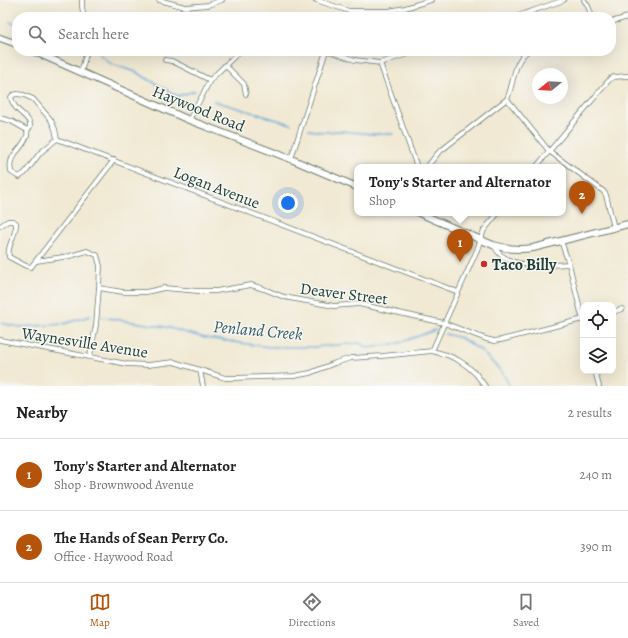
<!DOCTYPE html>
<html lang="en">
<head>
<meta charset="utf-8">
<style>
  body { margin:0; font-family:Alegreya,serif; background:#f6f6f6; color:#222 }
  .controls { position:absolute; right:12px; bottom:12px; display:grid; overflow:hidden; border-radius:8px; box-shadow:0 4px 16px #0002 }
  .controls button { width:36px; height:36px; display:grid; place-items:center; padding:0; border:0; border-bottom:1px solid #e0e0e0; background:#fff; color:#222; font:20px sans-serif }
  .compass { position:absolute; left:532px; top:68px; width:36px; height:36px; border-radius:50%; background:#fff; box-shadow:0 4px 16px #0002; rotate:252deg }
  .you { position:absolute; left:288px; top:203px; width:14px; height:14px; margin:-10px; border:3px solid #fff; border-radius:50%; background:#1a73e8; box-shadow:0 0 0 6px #1a73e833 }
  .badge { display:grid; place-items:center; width:26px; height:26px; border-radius:50%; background:#b45309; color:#fff; font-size:13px; font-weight:700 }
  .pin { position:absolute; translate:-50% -33px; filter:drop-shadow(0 1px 2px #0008) }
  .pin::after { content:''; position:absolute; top:21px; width:14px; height:12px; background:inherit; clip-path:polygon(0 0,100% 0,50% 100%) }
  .popup { position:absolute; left:354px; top:164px; width:212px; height:52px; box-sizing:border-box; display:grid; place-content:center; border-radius:8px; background:#fff; filter:drop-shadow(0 1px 3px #0005); font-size:13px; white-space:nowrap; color:#767676 }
  .popup b { font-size:15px; color:#222 }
  .popup::after { content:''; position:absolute; left:50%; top:100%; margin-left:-8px; border:8px solid transparent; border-top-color:#fff }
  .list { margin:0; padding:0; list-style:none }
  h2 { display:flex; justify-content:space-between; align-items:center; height:52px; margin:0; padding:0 16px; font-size:17px }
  h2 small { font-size:13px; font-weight:400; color:#767676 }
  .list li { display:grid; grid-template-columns:26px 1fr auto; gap:12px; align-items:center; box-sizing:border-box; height:72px; padding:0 16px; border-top:1px solid #e0e0e0 }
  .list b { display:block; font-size:15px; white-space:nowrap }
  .list p { margin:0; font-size:13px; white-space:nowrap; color:#767676 }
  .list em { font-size:13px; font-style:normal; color:#767676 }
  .icon { flex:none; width:22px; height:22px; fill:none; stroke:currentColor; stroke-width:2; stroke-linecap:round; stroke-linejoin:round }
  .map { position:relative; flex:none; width:628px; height:386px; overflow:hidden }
  .search { position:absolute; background:#fff; box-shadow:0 4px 16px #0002; left:12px; right:12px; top:12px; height:44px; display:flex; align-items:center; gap:10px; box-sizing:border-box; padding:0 14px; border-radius:16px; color:#767676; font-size:15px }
  .sheet { height:196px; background:#fff }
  nav { display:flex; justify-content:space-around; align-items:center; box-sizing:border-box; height:56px; border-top:1px solid #e0e0e0; background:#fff; font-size:11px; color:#767676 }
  nav a { display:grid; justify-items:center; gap:2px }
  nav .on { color:#b45309 }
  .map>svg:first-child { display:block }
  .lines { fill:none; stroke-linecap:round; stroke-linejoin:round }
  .stream { stroke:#68a9dc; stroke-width:1.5 }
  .street-casing { stroke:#68796c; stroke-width:5.5 }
  .primary-casing { stroke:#68796c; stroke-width:8 }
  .street { stroke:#fff; stroke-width:4 }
  .primary { stroke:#fff; stroke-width:6 }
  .poi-dot { fill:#c8321e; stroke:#f6f6f2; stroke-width:1.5 }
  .labels { text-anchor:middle; stroke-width:3; stroke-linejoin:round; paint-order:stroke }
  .street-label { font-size:16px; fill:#1f3d34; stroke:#f6f6f2 }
  .poi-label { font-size:16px; font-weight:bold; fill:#1f3d34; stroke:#f6f6f2; text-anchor:start }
  .water-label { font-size:17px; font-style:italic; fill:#355d66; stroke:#f6f6f2 }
</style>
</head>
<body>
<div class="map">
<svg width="628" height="386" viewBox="0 0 628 386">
  <rect width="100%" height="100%" fill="#f6f6f2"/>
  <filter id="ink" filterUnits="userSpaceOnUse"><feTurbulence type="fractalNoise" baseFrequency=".025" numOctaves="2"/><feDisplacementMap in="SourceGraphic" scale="8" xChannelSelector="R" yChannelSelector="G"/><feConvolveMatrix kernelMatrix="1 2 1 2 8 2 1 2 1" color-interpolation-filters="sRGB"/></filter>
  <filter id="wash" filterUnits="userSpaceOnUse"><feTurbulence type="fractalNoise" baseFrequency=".012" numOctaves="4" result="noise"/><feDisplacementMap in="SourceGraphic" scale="16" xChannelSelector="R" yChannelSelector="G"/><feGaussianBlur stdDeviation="0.9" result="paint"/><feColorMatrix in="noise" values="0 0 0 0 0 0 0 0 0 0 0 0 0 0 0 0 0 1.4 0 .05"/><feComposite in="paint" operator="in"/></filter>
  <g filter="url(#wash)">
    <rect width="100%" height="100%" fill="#f1e9d3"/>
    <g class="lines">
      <g class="stream">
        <path d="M 10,22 L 17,25"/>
        <path d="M 98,53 L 111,64 L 136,72 L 177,96 L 195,91"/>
        <path d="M 214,101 L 291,124"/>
        <path d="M 309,130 L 323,132 L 340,131 L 373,134 L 393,134"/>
        <path d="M 101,317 L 166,327 L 205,338 L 269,347 L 315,347 L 359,343 L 369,348 L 399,343 L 435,330"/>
        <path d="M 0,323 L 20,327 L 63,324 L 90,316"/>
        <path d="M 445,334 L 461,338 L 480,350 L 502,372 L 510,386"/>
      </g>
    </g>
  </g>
  <g filter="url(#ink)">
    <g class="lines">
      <g class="street-casing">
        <g id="street">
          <path d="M 82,0 L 82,7 L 84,17"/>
          <path d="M 159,0 L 185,7 L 208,5 L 222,0"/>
          <path d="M 316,0 L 349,11 L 388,11 L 405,8 L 431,0"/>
          <path d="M 584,0 L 588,6 L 592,17"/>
          <path d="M 515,17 L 564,0"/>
          <path d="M 611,22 L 628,17"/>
          <path d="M 328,51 L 355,60 L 380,63 L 417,51"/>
          <path d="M 165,60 L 172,61 L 210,80"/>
          <path d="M 380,63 L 417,167"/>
          <path d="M 225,65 L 244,84 L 246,94"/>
          <path d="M 81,72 L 87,51"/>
          <path d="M 17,94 L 24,95 L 33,99 L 51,120 L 55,129 L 57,139 L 40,153 L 25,173 L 19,177 L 11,172 C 8,156 17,154 24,142 C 25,140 26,138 27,136 C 28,133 26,133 28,130 C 30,125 30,130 30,124 C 29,116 13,111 11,97 L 13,95 Z"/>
          <path d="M 507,99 L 549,151 L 603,191 L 606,195 L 614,228"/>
          <path d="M 0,118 L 11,121 L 27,130"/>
          <path d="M 189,120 L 202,96 L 210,80 L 240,51"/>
          <path d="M 57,139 L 458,292"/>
          <path d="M 291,159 L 326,51"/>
          <path d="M 427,167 L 438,153 L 507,99 C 514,84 513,61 528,51"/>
          <path d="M 536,167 L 610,79 L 614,77 L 628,76"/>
          <path d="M 0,226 L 8,221 L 13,221 L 16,223 C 17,235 6,246 9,257 L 26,266 L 31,267 L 114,160"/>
          <path d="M 561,241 L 569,264 L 583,321"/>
          <path d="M 494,245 C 496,249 498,253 501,255 C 518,269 548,265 569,264"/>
          <path d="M 36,261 L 70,256 L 87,251 L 97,255 L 100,266 L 99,287 L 96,325 L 90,356"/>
          <path d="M 99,288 L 123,292 L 146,292 L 164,288 L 198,291 L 216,291 L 251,285 L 264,289 L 284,297 L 334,306 L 359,304 L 444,323 L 486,339 L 494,341 L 501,340 L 583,319"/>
          <path d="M 613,312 L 622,309"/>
          <path d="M 0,340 L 127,364 L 148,365 L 174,362 L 216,375 L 225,378 L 234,378 L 294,376 L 310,373 L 335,363 L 351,358 L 382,356 L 432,351 L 447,355 L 458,360 L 467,366 L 476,374 L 485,386"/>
          <path d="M 432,351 L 477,250 L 484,230 L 498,213"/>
          <path d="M 200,370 L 203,386"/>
          <path d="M 595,371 L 599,386"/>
        </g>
      </g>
      <g class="primary-casing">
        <g id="primary">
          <path d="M 0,38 L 17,44"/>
          <path d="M 33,51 L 189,120 L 291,159 L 357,187"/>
          <path d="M 419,213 L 493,245 C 507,249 519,250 533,248 L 628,224"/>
        </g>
      </g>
      <use href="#street" class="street"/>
      <use href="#primary" class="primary"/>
    </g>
  </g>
  <circle class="poi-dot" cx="484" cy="264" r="4"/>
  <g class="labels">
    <g class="street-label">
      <text transform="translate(199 108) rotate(22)" y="6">Haywood Road</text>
      <text transform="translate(217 187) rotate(21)" y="6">Logan Avenue</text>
      <text transform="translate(344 293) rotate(7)" y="6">Deaver Street</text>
      <text transform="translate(85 342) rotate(9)" y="6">Waynesville Avenue</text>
    </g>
    <g class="poi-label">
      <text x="492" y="270">Taco Billy</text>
    </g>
    <g class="water-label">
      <text transform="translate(258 330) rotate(5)" y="6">Penland Creek</text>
    </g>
  </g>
</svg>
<div class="controls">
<button><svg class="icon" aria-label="locate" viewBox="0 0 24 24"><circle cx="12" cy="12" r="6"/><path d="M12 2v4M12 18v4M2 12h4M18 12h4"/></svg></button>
<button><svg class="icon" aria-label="layers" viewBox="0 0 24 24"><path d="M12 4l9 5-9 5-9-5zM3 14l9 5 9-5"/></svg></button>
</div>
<svg class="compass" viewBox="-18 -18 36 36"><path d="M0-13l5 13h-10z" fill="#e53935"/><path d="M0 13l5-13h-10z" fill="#767676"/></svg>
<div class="you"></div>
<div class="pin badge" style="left:460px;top:262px">1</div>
<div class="popup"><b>Tony's Starter and Alternator</b>Shop</div>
<div class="pin badge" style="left:582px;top:214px">2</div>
<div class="search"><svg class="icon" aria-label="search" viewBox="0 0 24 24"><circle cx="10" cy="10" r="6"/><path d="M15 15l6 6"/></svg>Search here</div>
</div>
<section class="sheet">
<h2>Nearby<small>2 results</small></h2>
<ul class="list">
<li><span class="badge">1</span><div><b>Tony's Starter and Alternator</b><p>Shop · Brownwood Avenue</p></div><em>240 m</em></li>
<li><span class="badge">2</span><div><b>The Hands of Sean Perry Co.</b><p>Office · Haywood Road</p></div><em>390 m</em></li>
</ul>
</section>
<nav>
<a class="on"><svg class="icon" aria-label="map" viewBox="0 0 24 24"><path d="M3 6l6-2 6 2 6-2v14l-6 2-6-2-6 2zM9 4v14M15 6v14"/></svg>Map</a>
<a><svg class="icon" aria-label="directions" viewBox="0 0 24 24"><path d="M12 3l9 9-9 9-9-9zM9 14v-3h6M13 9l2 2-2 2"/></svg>Directions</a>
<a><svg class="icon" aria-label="saved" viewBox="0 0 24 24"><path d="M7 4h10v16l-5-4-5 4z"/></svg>Saved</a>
</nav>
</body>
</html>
